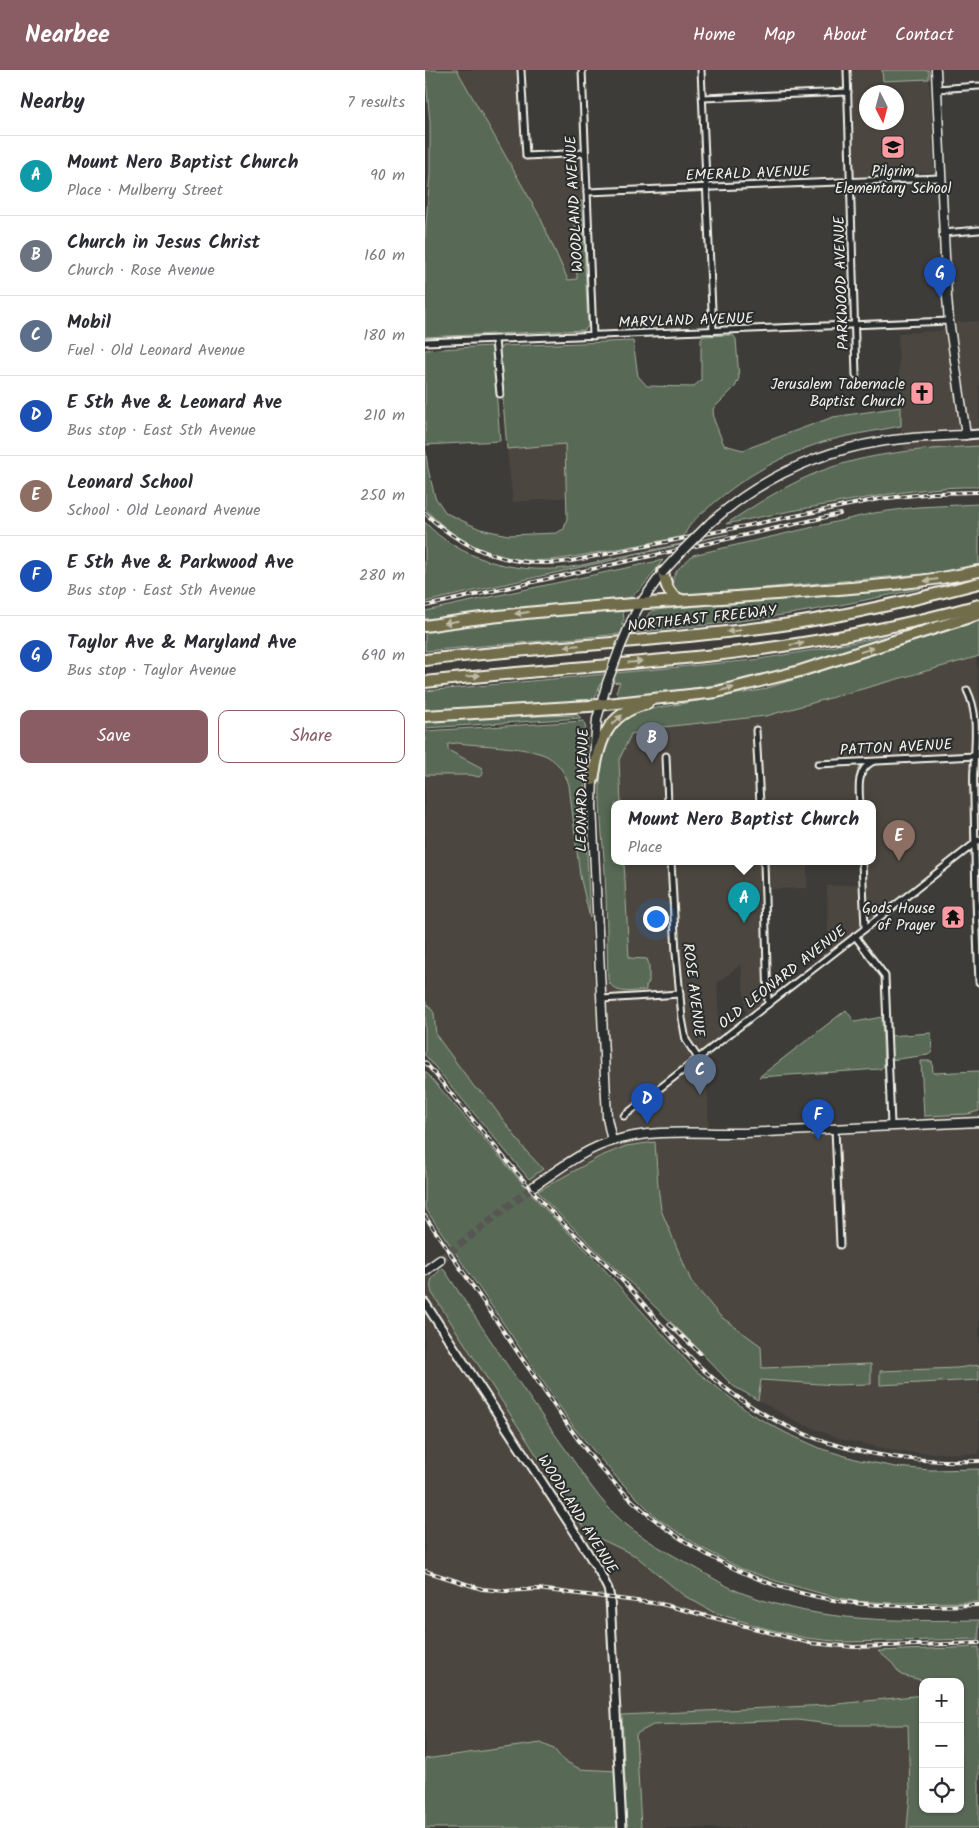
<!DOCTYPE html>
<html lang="en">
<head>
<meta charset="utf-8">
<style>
  body { margin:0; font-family:Kalam,sans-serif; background:#f7f7f7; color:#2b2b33 }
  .controls { position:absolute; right:15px; bottom:15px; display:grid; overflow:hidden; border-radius:10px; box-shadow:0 1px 4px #0004 }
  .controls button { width:45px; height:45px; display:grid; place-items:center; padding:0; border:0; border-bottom:1px solid #e1e1e2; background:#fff; color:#2b2b33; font:25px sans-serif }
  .compass { position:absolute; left:434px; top:15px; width:45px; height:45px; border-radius:50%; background:#fff; box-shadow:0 1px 4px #0004; rotate:174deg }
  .you { position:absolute; left:230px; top:848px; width:18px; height:18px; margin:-12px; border:4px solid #fff; border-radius:50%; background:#1a73e8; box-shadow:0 0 0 8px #1a73e833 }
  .badge { display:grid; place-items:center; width:32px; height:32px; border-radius:50%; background:#8a5d65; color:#fff; font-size:16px; font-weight:700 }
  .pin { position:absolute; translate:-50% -41px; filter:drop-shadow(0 1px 2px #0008) }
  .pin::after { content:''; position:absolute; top:26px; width:18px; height:15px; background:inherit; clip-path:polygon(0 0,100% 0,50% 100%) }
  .popup { position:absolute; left:186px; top:730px; width:265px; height:65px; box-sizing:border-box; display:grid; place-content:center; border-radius:10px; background:#fff; filter:drop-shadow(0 1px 4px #0005); font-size:16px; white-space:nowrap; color:#7c7c81 }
  .popup b { font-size:19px; color:#2b2b33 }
  .popup::after { content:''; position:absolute; left:50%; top:100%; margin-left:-10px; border:10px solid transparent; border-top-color:#fff }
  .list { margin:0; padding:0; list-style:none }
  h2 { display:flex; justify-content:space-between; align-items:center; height:65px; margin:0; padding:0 20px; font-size:21px }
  h2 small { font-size:16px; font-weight:400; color:#7c7c81 }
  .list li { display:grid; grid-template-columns:32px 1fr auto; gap:15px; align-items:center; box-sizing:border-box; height:80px; padding:0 20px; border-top:1px solid #e1e1e2 }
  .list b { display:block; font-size:19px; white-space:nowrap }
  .list p { margin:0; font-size:16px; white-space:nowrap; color:#7c7c81 }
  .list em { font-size:16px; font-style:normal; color:#7c7c81 }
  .actions { display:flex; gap:10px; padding:15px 20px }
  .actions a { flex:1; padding:11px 0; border:1px solid #8a5d65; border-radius:10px; text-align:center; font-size:18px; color:#8a5d65 }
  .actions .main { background:#8a5d65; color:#fff }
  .icon { flex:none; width:28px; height:28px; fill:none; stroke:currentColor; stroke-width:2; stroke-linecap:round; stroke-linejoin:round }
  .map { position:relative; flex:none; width:554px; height:1758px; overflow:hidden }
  header { display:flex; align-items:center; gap:30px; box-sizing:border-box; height:70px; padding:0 25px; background:#8a5d65; color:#fff }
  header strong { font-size:24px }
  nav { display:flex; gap:28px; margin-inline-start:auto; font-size:18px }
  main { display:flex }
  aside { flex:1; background:#fff }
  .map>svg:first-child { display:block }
  .built { fill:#4c4741; fill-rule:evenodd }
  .green { fill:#586b56; stroke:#a6ae9f }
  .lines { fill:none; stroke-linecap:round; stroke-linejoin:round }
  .secondary-tunnel { stroke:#595753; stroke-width:8; stroke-dasharray:8 4; stroke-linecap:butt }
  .minor-casing { stroke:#f4f1e8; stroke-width:9 }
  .tertiary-casing { stroke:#f4f1e8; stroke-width:11 }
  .secondary-casing { stroke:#f4f1e8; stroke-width:11 }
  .motorway-casing { stroke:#f4f1e8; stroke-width:14 }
  .minor { stroke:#2a2d2e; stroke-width:5 }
  .tertiary { stroke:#2a2d2e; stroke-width:7 }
  .secondary { stroke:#2a2d2e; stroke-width:8 }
  .motorway { stroke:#716d4b; stroke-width:10 }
  .rail-casing { stroke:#f4f1e8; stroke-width:4 }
  .rail { stroke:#2a2d2e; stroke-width:2; stroke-dasharray:5.5; stroke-linecap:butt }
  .secondary-bridge-casing { stroke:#f4f1e8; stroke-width:11; stroke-linecap:butt }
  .secondary-bridge { stroke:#2a2d2e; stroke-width:8 }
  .oneway { fill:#c0bca9 }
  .labels { text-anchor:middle; stroke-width:4; stroke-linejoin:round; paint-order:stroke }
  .poi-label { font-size:15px; fill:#f4f1e8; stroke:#2a2d2e; text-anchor:end }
  .street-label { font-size:15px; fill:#f4f1e8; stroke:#2a2d2e }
</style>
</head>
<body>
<header>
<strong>Nearbee</strong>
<nav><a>Home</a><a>Map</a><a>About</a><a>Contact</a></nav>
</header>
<main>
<aside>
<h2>Nearby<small>7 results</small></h2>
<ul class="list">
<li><span class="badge" style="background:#0f9aa8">A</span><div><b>Mount Nero Baptist Church</b><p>Place · Mulberry Street</p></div><em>90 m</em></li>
<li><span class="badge" style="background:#6b7280">B</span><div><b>Church in Jesus Christ</b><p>Church · Rose Avenue</p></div><em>160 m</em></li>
<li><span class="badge" style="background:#5c6f8a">C</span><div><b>Mobil</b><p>Fuel · Old Leonard Avenue</p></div><em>180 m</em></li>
<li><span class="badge" style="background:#1a4fb4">D</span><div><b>E 5th Ave &amp; Leonard Ave</b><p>Bus stop · East 5th Avenue</p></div><em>210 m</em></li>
<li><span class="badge" style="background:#8d6e63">E</span><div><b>Leonard School</b><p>School · Old Leonard Avenue</p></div><em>250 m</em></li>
<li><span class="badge" style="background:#1a4fb4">F</span><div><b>E 5th Ave &amp; Parkwood Ave</b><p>Bus stop · East 5th Avenue</p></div><em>280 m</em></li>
<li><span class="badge" style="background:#1a4fb4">G</span><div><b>Taylor Ave &amp; Maryland Ave</b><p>Bus stop · Taylor Avenue</p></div><em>690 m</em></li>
</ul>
<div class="actions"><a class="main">Save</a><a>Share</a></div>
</aside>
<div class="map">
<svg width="554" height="1758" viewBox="0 0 554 1758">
  <rect width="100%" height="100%" fill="#3e3c39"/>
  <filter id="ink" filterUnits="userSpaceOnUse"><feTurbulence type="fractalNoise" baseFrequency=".02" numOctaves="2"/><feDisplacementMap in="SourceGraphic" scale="10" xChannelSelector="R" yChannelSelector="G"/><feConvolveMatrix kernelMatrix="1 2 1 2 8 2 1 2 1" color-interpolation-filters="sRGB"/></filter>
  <g filter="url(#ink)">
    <g class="built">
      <path d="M 32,0 L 96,0 L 99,86 L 161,84 L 163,126 L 157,131 L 149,132 L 152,210 L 142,210 L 115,147 Z"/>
      <path d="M 426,0 L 457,0 L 458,11 L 504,9 L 509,102 L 430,106 ZM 442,22 L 472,22 L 472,52 L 442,52 Z"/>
      <path d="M 554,251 L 554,376 L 480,382 L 476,356 L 473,263 L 514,261 L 534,252 Z"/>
      <path d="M 140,374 L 142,427 L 88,432 L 82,379 Z"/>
      <path d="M 551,587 L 554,628 L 554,802 L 548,802 L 547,777 L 404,888 L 402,816 L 439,814 L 438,792 L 448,792 L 448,734 L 196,734 L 194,690 L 206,664 L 238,657 L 341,646 Z"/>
      <path d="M 32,673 L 90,679 L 117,684 L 129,692 L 141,705 L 144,715 L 155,806 L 165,848 L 168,910 L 183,910 L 186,915 L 204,888 L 199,792 L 382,792 L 382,818 L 340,819 L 344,933 L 322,952 L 316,894 L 292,913 L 295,971 L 275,989 L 282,1010 L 284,1065 L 499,1054 L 499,1046 L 554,1043 L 554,1295 L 532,1298 L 455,1314 L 554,1310 L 554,1384 L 478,1382 L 416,1369 L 371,1351 L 333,1330 L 336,1310 L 410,1315 L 446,1314 L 446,1294 L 337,1299 L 336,1276 L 295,1246 L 266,1211 L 236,1140 L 233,1116 L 230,1072 L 201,1076 L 174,1087 L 113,1121 L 104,1109 L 118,1098 L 101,1081 L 59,1024 L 50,1018 L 11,965 L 9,943 L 0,931 L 0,705 L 46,705 L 54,707 L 57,698 L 23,680 L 22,674 Z"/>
      <path d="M 0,1189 L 7,1206 L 5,1215 L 7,1223 L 156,1454 L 165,1464 L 211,1486 L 258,1525 L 339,1558 L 381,1568 L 418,1572 L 453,1573 L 453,1581 L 467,1593 L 476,1605 L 504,1612 L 498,1612 L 498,1625 L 404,1635 L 197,1645 L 199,1701 L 155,1700 L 138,1690 L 129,1679 L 116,1673 L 0,1689 Z"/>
      <path d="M 372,1650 L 412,1655 L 483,1655 L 485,1724 L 482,1758 L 216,1758 L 211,1664 L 228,1655 Z"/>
    </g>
    <g class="green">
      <path d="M 0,0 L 32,0 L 115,147 L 143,210 L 152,209 L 149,132 L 157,131 L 163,256 L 160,260 L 0,267 L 0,165 L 5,104 L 5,52 Z"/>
      <path d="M 457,0 L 504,0 L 504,9 L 458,11 Z"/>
      <path d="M 308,265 L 311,269 L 314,308 L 310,317 L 288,339 L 289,350 L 299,375 L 318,380 L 408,347 L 476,337 L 476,356 C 450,361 423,365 398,372 C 358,385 320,406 289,433 C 276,444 265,451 259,466 C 231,472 203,477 176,482 C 152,486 128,492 103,490 C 66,489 24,467 0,438 L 0,280 L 65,276 L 68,280 L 75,371 L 0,375 L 3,399 L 10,427 L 21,443 L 55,459 L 83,465 L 131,463 L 139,459 L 142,448 L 140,374 L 82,379 L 74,282 L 77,276 L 208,271 L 213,306 L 222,316 L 268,317 L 276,310 L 276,270 L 278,266 Z"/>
      <path d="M 554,376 L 554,417 C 512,416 470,423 429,430 C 386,437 344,445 301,454 C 330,435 359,416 391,403 C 442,382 500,379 554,376 Z"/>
      <path d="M 554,434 L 554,494 L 508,503 L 259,525 L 250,521 C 242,504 257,496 268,485 L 449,443 L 492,437 Z"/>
      <path d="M 0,452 C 33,489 91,504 140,498 C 161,495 182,489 203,485 C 237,478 270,471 304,464 L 0,532 Z"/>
      <path d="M 238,490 C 226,505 215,526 196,531 L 102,537 L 0,552 L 0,541 Z"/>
      <path d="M 495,515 L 499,518 C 454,527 410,537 365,544 C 244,562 122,570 0,581 L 0,561 L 115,546 L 191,539 L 198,542 L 199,549 L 196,555 L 219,553 L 224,543 L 229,540 C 318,533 406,523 495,515 Z"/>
      <path d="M 554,551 L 554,586 L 551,587 L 341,646 L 238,657 L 206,664 L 194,690 L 196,734 L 190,734 L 190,792 L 199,792 L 204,888 L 222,889 L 224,895 L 224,912 L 221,916 L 221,920 C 206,921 190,926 183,910 C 182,874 182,839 180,803 C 178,766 168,700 183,667 C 189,654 207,645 220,640 L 336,620 Z"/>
      <path d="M 471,564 L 471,567 C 420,582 369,600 316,610 C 277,618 238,622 198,628 L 194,627 L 191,622 L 195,612 L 175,614 L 170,629 L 166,632 L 0,642 L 0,621 L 328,590 L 395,579 Z"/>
      <path d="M 153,645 L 156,648 L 0,658 L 0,652 L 75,647 Z"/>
      <path d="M 159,651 L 162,665 L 159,720 L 165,848 L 155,806 L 144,715 C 140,702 131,689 117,684 C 93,676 57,676 32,673 L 23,674 L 23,680 L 57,698 L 58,704 L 54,707 L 46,705 L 0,705 L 0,661 Z"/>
      <path d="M 0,931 L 9,943 L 11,965 L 50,1018 L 59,1024 L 101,1081 L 118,1099 L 104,1109 L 0,985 Z"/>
      <path d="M 421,940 L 430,952 L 457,947 L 459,996 L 455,999 L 334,1007 Z"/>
      <path d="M 506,963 L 507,982 L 503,985 L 465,990 L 464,966 Z"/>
      <path d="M 496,991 L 507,991 L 508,1003 L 554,1001 L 554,1041 L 543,1044 L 499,1046 Z"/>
      <path d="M 0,1001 L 118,1137 L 169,1188 L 270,1300 L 326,1344 L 361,1363 L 397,1379 L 434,1390 L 471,1397 L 506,1400 L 554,1399 L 554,1532 L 466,1533 L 429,1531 L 398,1524 L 351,1511 L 317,1499 L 275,1477 L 232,1448 L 192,1408 L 150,1359 L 0,1138 Z"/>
      <path d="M 230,1072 L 233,1116 L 236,1140 L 266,1211 L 295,1246 L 336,1276 L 337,1298 L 446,1294 L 446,1314 L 410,1315 L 336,1310 L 333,1330 L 308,1316 L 258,1264 L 123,1133 L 113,1121 L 174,1087 L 201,1076 Z"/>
      <path d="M 18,1198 C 58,1259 98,1320 141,1380 C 158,1404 174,1431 197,1451 C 219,1470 244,1483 269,1497 C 287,1507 304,1519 323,1525 C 398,1553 475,1551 554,1550 L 554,1569 L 418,1572 L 381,1568 L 339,1558 L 288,1542 L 258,1525 L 211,1486 L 165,1464 L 156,1454 L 7,1223 C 3,1210 8,1206 18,1198 Z"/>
      <path d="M 554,1295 L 554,1310 L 455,1315 L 455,1301 L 532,1298 Z"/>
      <path d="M 554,1577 L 554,1758 L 482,1758 L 485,1724 L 483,1655 L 412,1655 L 372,1650 L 228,1655 L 211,1664 L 216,1758 L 202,1758 L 197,1645 L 404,1635 L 498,1625 L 498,1739 L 535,1739 L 535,1612 L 504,1612 L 476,1605 L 467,1593 L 453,1581 Z"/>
      <path d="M 116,1673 L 129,1679 L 138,1690 L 155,1699 L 192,1701 L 193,1758 L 0,1758 L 0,1689 Z"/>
    </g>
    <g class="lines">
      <path class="secondary-tunnel" d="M 15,1190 L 109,1116"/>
      <g class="minor-casing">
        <g id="minor">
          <path d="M 96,0 L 101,86 L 160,83"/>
          <path d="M 157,0 L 168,266"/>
          <path d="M 276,0 L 288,261"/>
          <path d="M 422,0 L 431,305"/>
          <path d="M 512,19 L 554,16"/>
          <path d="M 278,28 L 423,22"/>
          <path d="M 162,122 L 515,108"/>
          <path d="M 518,163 L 554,160"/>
          <path d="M 70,270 L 75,324"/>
          <path d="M 0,272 L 524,251"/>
          <path d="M 542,620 C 554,644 550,671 549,698 C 548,708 549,718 549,728 C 550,790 551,851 554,912"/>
          <path d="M 331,660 L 335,734"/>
          <path d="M 241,686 L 243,734"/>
          <path d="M 393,694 L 550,686"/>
          <path d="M 435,734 C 434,720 431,700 447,692"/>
          <path d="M 246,792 L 251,883 L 257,948 L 261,970 L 273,988"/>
          <path d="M 339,792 L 343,934"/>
          <path d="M 437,792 L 440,858"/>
          <path d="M 430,866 L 460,906 L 466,1055"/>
          <path d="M 177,929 L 255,924"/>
          <path d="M 199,1046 L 554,770"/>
          <path d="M 410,1058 L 415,1175"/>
        </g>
      </g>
      <g class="tertiary-casing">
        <g id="tertiary">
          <path d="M 541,365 L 554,364"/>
          <path d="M 0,1233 L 153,1467 L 175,1503 L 183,1519 L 185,1528 L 197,1758"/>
        </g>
      </g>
      <g class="secondary-casing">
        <g id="secondary">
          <path d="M 285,453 C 333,411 391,382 454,372 C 483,367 512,366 541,365 L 524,251 L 522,227 L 511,0"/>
          <path d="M 206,552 L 215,534 L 238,502"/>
          <path d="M 169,687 L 172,649 L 182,613"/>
          <path d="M 168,706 L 167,736 L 182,1048 L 187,1071"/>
          <path d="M 109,1116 C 133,1100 159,1079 188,1071 C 231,1058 275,1064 319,1063 C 398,1060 476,1056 554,1052"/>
          <path d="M 0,1201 L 15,1190"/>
        </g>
      </g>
      <g class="motorway-casing">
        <g id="motorway">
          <path d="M 238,502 C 241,515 243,526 257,530"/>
          <path d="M 0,556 C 132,535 267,532 400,520 C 451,516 503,512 554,501"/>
          <path d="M 0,590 C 114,577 229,572 343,557 C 414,548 485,531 554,513"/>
          <path d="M 0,612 C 99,601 199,595 298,584 C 384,574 470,558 554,535"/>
          <path d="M 0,646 L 164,636 L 292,622 L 375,601 L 554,544"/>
          <path d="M 168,710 C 174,674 180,643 222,634"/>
        </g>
      </g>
      <use href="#minor" class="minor"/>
      <use href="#tertiary" class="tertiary"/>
      <use href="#secondary" class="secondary"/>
      <use href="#motorway" class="motorway"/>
      <g class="rail-casing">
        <g id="rail">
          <path d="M 0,443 C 40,482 90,499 146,491 L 454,429 L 509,423 L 554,422"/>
          <path d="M 0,536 L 415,444"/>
          <path d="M 0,992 C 42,1042 82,1094 127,1142 C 148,1164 171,1183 192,1205 C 220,1233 244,1267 273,1295 C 355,1371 445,1394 554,1391"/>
          <path d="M 0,1146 C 33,1195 67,1244 100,1293 C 124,1327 146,1363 173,1395 C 234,1467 321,1516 414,1531 C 461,1538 507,1536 554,1535"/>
          <path d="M 244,1254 L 275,1283"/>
          <path d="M 0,1501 L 57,1519 L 81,1521 L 113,1519 L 236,1534 L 385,1573 L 429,1577 L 554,1573"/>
        </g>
      </g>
      <use href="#rail" class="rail"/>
      <g class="secondary-bridge-casing">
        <g id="secondary-bridge">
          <path d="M 238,502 L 259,479 L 285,453"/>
          <path d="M 182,613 L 195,578 L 206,552"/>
        </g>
      </g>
      <use href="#secondary-bridge" class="secondary-bridge"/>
    </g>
    <defs><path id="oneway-solid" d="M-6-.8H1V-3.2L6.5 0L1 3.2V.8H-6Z" transform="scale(1.25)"/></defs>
    <g class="oneway">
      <use href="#oneway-solid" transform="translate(506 510) rotate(172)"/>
      <use href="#oneway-solid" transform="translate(97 543) rotate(173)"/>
      <use href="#oneway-solid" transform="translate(26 552) rotate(171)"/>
      <use href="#oneway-solid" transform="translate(309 561) rotate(173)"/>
      <use href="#oneway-solid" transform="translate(372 574) rotate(-8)"/>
      <use href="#oneway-solid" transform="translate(147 576) rotate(175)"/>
      <use href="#oneway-solid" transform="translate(442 580) rotate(-18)"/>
      <use href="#oneway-solid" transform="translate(210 592) rotate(-5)"/>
      <use href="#oneway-solid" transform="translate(48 606) rotate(-6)"/>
      <use href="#oneway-solid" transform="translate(302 619) rotate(-13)"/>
      <use href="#oneway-solid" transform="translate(192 650) rotate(-44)"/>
    </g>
  </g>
  <defs>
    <g id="school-square" transform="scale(1.25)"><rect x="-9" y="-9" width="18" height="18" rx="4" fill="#ff9aa2" stroke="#2a2d2e"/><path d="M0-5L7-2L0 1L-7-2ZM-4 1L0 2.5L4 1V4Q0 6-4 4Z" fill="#111"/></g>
    <g id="church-square" transform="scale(1.25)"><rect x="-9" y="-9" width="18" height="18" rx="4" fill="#ff9aa2" stroke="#2a2d2e"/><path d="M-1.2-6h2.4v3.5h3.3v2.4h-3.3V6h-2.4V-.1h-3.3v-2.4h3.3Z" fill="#111"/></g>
    <g id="temple-square" transform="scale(1.25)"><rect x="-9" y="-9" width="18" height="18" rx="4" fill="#ff9aa2" stroke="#2a2d2e"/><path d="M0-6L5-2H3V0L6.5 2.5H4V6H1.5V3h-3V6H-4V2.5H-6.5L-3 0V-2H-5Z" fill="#111"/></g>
  </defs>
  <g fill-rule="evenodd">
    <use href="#school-square" x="468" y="77"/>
    <use href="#church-square" x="497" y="323"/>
    <use href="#temple-square" x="528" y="847"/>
  </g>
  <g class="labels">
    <g class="poi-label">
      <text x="468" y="106" text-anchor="middle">Pilgrim<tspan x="468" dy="17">Elementary School</tspan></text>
      <text x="480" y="319">Jerusalem Tabernacle<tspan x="480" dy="17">Baptist Church</tspan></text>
      <text x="510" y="843">Gods House<tspan x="510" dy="17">of Prayer</tspan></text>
    </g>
    <g class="street-label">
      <text transform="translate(323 103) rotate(-2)" y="5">EMERALD AVENUE</text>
      <text transform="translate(149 134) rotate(-93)" y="5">WOODLAND AVENUE</text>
      <text transform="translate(416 213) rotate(-92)" y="5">PARKWOOD AVENUE</text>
      <text transform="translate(261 250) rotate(-2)" y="5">MARYLAND AVENUE</text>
      <text transform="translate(277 548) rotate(-6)" y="5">NORTHEAST FREEWAY</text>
      <text transform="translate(471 677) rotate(-3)" y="5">PATTON AVENUE</text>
      <text transform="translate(157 720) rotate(-89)" y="5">LEONARD AVENUE</text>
      <text transform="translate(357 907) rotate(-38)" y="5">OLD LEONARD AVENUE</text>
      <text transform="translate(269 920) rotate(83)" y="5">ROSE AVENUE</text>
      <text transform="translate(153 1444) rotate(58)" y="5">WOODLAND AVENUE</text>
    </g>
  </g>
</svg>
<div class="controls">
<button>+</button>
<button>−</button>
<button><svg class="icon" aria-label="locate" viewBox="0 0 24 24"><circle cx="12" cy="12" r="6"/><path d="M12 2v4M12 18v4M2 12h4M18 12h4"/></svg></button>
</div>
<svg class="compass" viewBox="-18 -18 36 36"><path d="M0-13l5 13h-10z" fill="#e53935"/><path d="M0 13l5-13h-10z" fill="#7c7c81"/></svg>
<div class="you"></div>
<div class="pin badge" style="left:319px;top:853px;background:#0f9aa8">A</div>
<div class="popup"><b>Mount Nero Baptist Church</b>Place</div>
<div class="pin badge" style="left:227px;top:693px;background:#6b7280">B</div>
<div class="pin badge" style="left:275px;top:1025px;background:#5c6f8a">C</div>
<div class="pin badge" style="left:222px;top:1054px;background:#1a4fb4">D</div>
<div class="pin badge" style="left:474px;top:791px;background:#8d6e63">E</div>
<div class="pin badge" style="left:393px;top:1070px;background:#1a4fb4">F</div>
<div class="pin badge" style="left:515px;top:228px;background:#1a4fb4">G</div>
</div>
</main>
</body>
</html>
